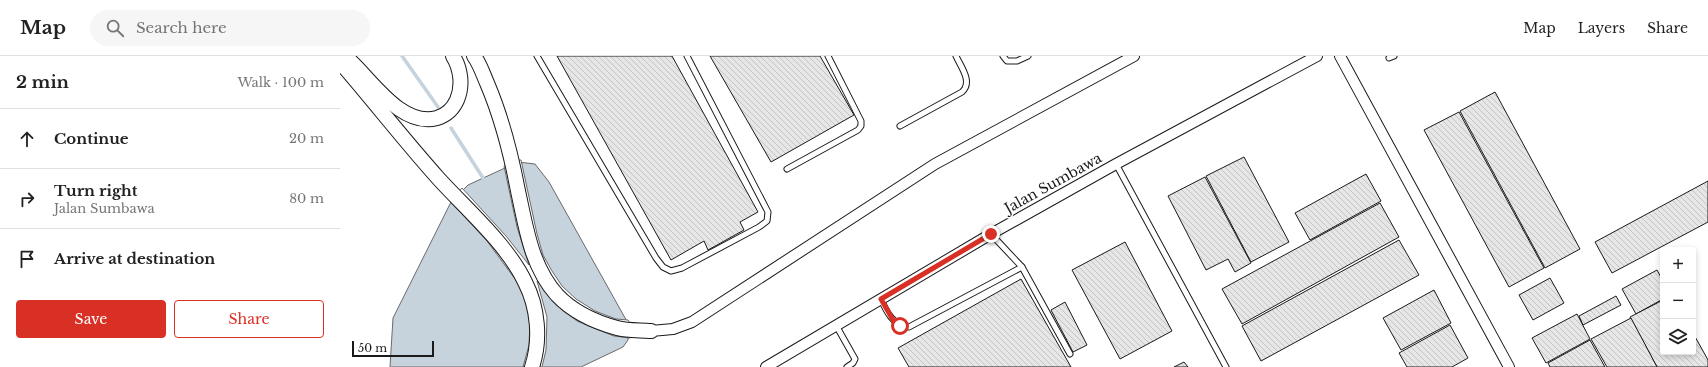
<!DOCTYPE html>
<html lang="en">
<head>
<meta charset="utf-8">
<style>
  body { margin:0; font-family:"Libre Baskerville",serif; background:#f6f6f6; color:#222 }
  .controls { position:absolute; right:12px; bottom:12px; display:grid; overflow:hidden; border-radius:4px; box-shadow:0 2px 6px #0003 }
  .controls button { width:36px; height:36px; display:grid; place-items:center; padding:0; border:0; border-bottom:1px solid #e0e0e0; background:#fff; color:#222; font:20px sans-serif }
  .scale { position:absolute; left:12px; bottom:10px; width:82px; box-sizing:border-box; padding-left:4px; border:2px solid #1a1a1a; border-top:0; font-size:11px; line-height:14px; white-space:nowrap; color:#1a1a1a; -webkit-text-stroke:3px #fff; paint-order:stroke }
  .stop { position:absolute; width:12px; height:12px; margin:-9px; border:3px solid #d93025; border-radius:50%; background:#fff }
  .stop.end { background:#d93025; border-color:#fff; box-shadow:0 1px 4px #0008 }
  .list { margin:0; padding:0; list-style:none }
  h2 { display:flex; justify-content:space-between; align-items:center; height:52px; margin:0; padding:0 16px; font-size:17px }
  h2 small { font-size:13px; font-weight:400; color:#767676 }
  .list li { display:grid; grid-template-columns:26px 1fr auto; gap:12px; align-items:center; box-sizing:border-box; height:60px; padding:0 16px; border-top:1px solid #e0e0e0 }
  .list b { display:block; font-size:15px; white-space:nowrap }
  .list p { margin:0; font-size:13px; white-space:nowrap; color:#767676 }
  .list em { font-size:13px; font-style:normal; color:#767676 }
  .actions { display:flex; gap:8px; padding:12px 16px }
  .actions a { flex:1; padding:9px 0; border:1px solid #d93025; border-radius:4px; text-align:center; font-size:14px; color:#d93025 }
  .actions .main { background:#d93025; color:#fff }
  .icon { flex:none; width:22px; height:22px; fill:none; stroke:currentColor; stroke-width:2; stroke-linecap:round; stroke-linejoin:round }
  .map { position:relative; flex:none; width:1368px; height:311px; overflow:hidden }
  header { display:flex; align-items:center; gap:24px; box-sizing:border-box; height:56px; padding:0 20px; background:#fff; border-bottom:1px solid #e0e0e0 }
  header strong { font-size:19px }
  nav { display:flex; gap:22px; margin-inline-start:auto; font-size:14px }
  .search { width:280px; height:36px; background:#f6f6f6; display:flex; align-items:center; gap:10px; box-sizing:border-box; padding:0 14px; border-radius:22px; color:#767676; font-size:15px }
  main { display:flex }
  aside { flex:1; background:#fff }
  .map>svg:first-child { display:block }
  .water { fill:#c6d2dc; stroke:#6a6a6a }
  .pier { fill:#fff; stroke:#6a6a6a }
  .lines { fill:none; stroke-linecap:round; stroke-linejoin:round }
  .stream { stroke:#c6d2dc; stroke-width:3.5 }
  .building { fill:url(#building-back-hatch); stroke:#1a1a1a }
  .service-casing { stroke:#1a1a1a; stroke-width:7 }
  .minor-casing { stroke:#1a1a1a; stroke-width:12 }
  .secondary-casing { stroke:#1a1a1a; stroke-width:16 }
  .service { stroke:#fff; stroke-width:5 }
  .minor { stroke:#fff; stroke-width:10 }
  .secondary { stroke:#fff; stroke-width:14 }
  .route { stroke:#d93025; stroke-width:5 }
  .labels { text-anchor:middle; stroke-width:3; stroke-linejoin:round; paint-order:stroke }
  .street-label { font-size:14px; fill:#1a1a1a; stroke:#fff }
</style>
</head>
<body>
<header>
<strong>Map</strong>
<div class="search"><svg class="icon" aria-label="search" viewBox="0 0 24 24"><circle cx="10" cy="10" r="6"/><path d="M15 15l6 6"/></svg>Search here</div>
<nav><a>Map</a><a>Layers</a><a>Share</a></nav>
</header>
<main>
<aside>
<h2>2 min<small>Walk · 100 m</small></h2>
<ul class="list">
<li><svg class="icon" aria-label="ahead" viewBox="0 0 24 24"><path d="M12 20V5M6 11l6-6 6 6"/></svg><div><b>Continue</b></div><em>20 m</em></li>
<li><svg class="icon" aria-label="right" viewBox="0 0 24 24"><path d="M7 20v-9h11M14 6l5 5-5 5"/></svg><div><b>Turn right</b><p>Jalan Sumbawa</p></div><em>80 m</em></li>
<li><svg class="icon" aria-label="arrive" viewBox="0 0 24 24"><path d="M6 21V4h12l-3 4 3 4H6"/></svg><div><b>Arrive at destination</b></div></li>
</ul>
<div class="actions"><a class="main">Save</a><a>Share</a></div>
</aside>
<div class="map">
<svg width="1368" height="311" viewBox="0 0 1368 311">
  <defs>
    <pattern id="building-back-hatch" width="6" height="6" patternUnits="userSpaceOnUse"><rect width="6" height="6" fill="#e6e6e6"/><path d="M-1 5l2 2M0 0l6 6M5-1l2 2" fill="none" stroke="#c5c5c5"/></pattern>
  </defs>
  <rect width="100%" height="100%" fill="#fff"/>
  <path class="water" d="M 178,106 L 195,108 L 209,126 L 289,269 L 288,284 L 283,291 L 241,311 L 50,311 L 53,262 L 111,146 L 128,129 Z"/>
  <path class="pier" d="M 178,104 L 181,104 L 197,178 L 203,199 L 212,215 L 222,230 L 236,243 L 255,255 L 276,263 L 288,264 L 291,269 L 290,282 L 274,280 L 237,265 L 223,254 L 197,225 L 207,261 L 206,294 L 202,311 L 183,311 L 189,289 L 190,267 L 187,249 L 178,227 L 147,185 L 110,145 L 122,132 L 166,180 L 189,209 L 177,171 L 164,110 Z"/>
  <g class="lines">
    <g class="stream">
      <path d="M 62,0 L 98,51"/>
      <path d="M 111,72 L 143,122"/>
    </g>
  </g>
  <g class="building">
    <path d="M 217,0 L 332,0 L 418,156 L 400,166 L 404,174 L 368,194 L 364,185 L 331,204 Z"/>
    <path d="M 370,0 L 480,0 L 514,59 L 431,106 Z"/>
    <path d="M 1155,36 L 1240,193 L 1205,212 L 1120,55 Z"/>
    <path d="M 1119,56 L 1204,212 L 1169,231 L 1084,74 Z"/>
    <path d="M 904,101 L 949,186 L 911,206 L 866,120 Z"/>
    <path d="M 1026,118 L 1041,145 L 970,184 L 955,157 Z"/>
    <path d="M 865,121 L 911,207 L 895,216 L 888,203 L 866,214 L 828,140 Z"/>
    <path d="M 1368,125 L 1368,166 L 1272,217 L 1255,186 Z"/>
    <path d="M 1040,147 L 1059,181 L 902,268 L 882,233 Z"/>
    <path d="M 1059,184 L 1079,219 L 921,305 L 902,270 Z"/>
    <path d="M 785,186 L 832,275 L 780,303 L 732,214 Z"/>
    <path d="M 1317,214 L 1323,225 L 1323,243 L 1296,258 L 1282,233 Z"/>
    <path d="M 1210,222 L 1224,247 L 1193,264 L 1179,239 Z"/>
    <path d="M 681,223 L 731,311 L 569,311 L 558,292 Z"/>
    <path d="M 1094,234 L 1111,267 L 1061,294 L 1043,262 Z"/>
    <path d="M 1276,240 L 1281,249 L 1243,269 L 1239,260 Z"/>
    <path d="M 1323,244 L 1323,296 L 1353,296 L 1353,277 L 1368,304 L 1368,311 L 1317,311 L 1290,261 Z"/>
    <path d="M 725,246 L 747,289 L 733,296 L 711,254 Z"/>
    <path d="M 1237,258 L 1250,283 L 1206,307 L 1192,282 Z"/>
    <path d="M 1291,262 L 1317,311 L 1267,311 L 1251,283 Z"/>
    <path d="M 1110,269 L 1128,302 L 1112,311 L 1067,311 L 1059,297 Z"/>
    <path d="M 1250,284 L 1265,311 L 1210,311 L 1208,307 Z"/>
    <path d="M 844,306 L 848,311 L 834,311 Z"/>
  </g>
  <g class="lines">
    <g class="service-casing">
      <g id="service">
        <path d="M 197,0 L 316,202 L 323,211 L 331,215 L 342,212 L 419,171 L 427,165 L 428,156 L 347,0"/>
        <path d="M 663,0 L 667,5 L 677,5 L 688,0"/>
        <path d="M 1049,2 L 1054,0"/>
        <path d="M 560,70 L 622,36 C 633,26 621,11 616,0"/>
        <path d="M 776,108 L 886,311"/>
        <path d="M 447,113 L 518,74 L 521,70 L 521,65 L 488,0"/>
        <path d="M 651,178 L 682,211"/>
        <path d="M 541,243 C 546,255 554,271 569,271 L 682,211 L 730,298"/>
        <path d="M 497,271 L 515,303 L 513,307 L 507,311"/>
      </g>
    </g>
    <g class="minor-casing">
      <g id="minor">
        <path d="M 1000,0 L 1169,311"/>
        <path d="M 311,275 L 333,273 L 352,266 L 595,108 L 794,0"/>
        <path d="M 426,311 L 651,178 L 776,108 L 977,0"/>
      </g>
    </g>
    <g class="secondary-casing">
      <g id="secondary">
        <path d="M 5,0 C 30,21 60,72 97,62 C 107,59 113,53 117,44 C 123,30 121,13 113,0"/>
        <path d="M 134,0 C 140,8 143,18 147,27 C 162,62 171,98 178,135 C 186,171 191,210 217,239 C 233,256 255,266 277,272 C 288,275 300,274 311,275"/>
        <path d="M 0,6 C 33,44 64,84 98,122 C 126,153 167,188 185,226 C 198,251 201,284 192,311"/>
      </g>
    </g>
    <use href="#service" class="service"/>
    <use href="#minor" class="minor"/>
    <use href="#secondary" class="secondary"/>
  </g>
  <g class="lines">
    <path class="route" d="M 560,270 L 553,264 L 541,243 L 651,178"/>
  </g>
  <g class="labels">
    <g class="street-label">
      <text transform="translate(713 127) rotate(-29)" y="5">Jalan Sumbawa</text>
    </g>
  </g>
</svg>
<div class="controls">
<button>+</button>
<button>−</button>
<button><svg class="icon" aria-label="layers" viewBox="0 0 24 24"><path d="M12 4l9 5-9 5-9-5zM3 14l9 5 9-5"/></svg></button>
</div>
<div class="scale">50 m</div>
<div class="stop" style="left:560px;top:270px"></div>
<div class="stop end" style="left:651px;top:178px"></div>
</div>
</main>
</body>
</html>
